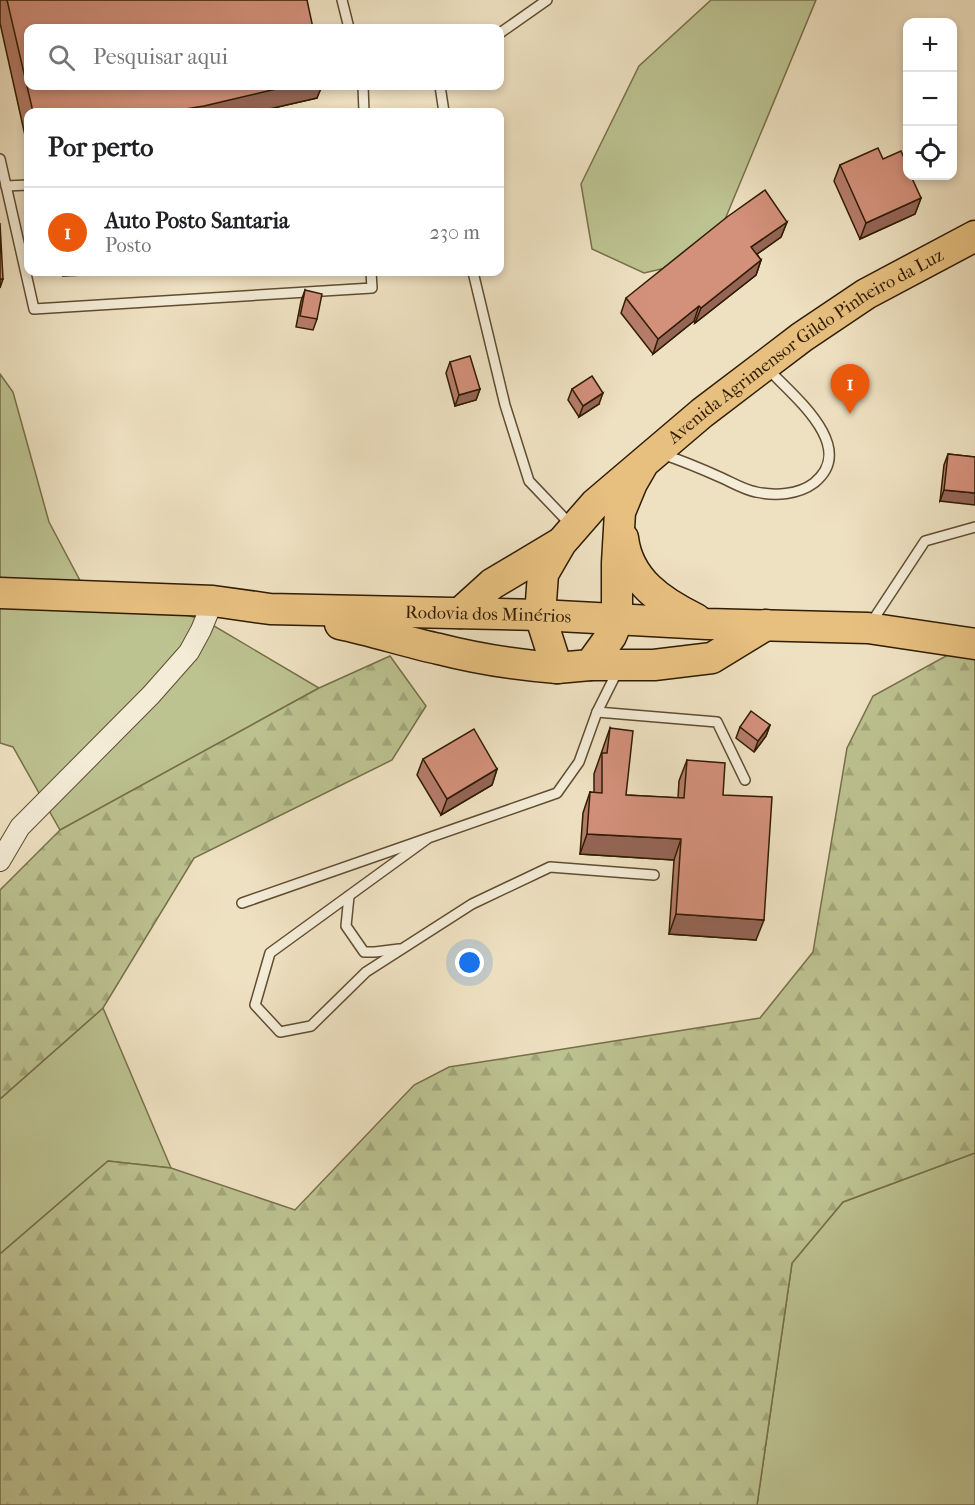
<!DOCTYPE html>
<html lang="pt">
<head>
<meta charset="utf-8">
<style>
  body { margin:0; font-family:"IM FELL French Canon",serif; background:#f2f2f2; color:#202124 }
  .controls { position:absolute; right:18px; top:18px; display:grid; overflow:hidden; border-radius:12px; box-shadow:0 3px 9px #0003 }
  .controls button { width:54px; height:54px; display:grid; place-items:center; padding:0; border:0; border-bottom:2px solid #e0e0e0; background:#fff; color:#202124; font:30px sans-serif }
  .you { position:absolute; left:470px; top:963px; width:21px; height:21px; margin:-15px; border:4px solid #fff; border-radius:50%; background:#1a73e8; box-shadow:0 0 0 9px #1a73e833 }
  .badge { display:grid; place-items:center; width:39px; height:39px; border-radius:50%; background:#ea580c; color:#fff; font-size:20px; font-weight:700 }
  .pin { position:absolute; translate:-50% -50px; filter:drop-shadow(0 2px 3px #0008) }
  .pin::after { content:''; position:absolute; top:32px; width:21px; height:18px; background:inherit; clip-path:polygon(0 0,100% 0,50% 100%) }
  .list { margin:0; padding:0; list-style:none }
  h2 { display:flex; justify-content:space-between; align-items:center; height:78px; margin:0; padding:0 24px; font-size:26px }
  h2 small { font-size:20px; font-weight:400; color:#757577 }
  .list li { display:grid; grid-template-columns:39px 1fr auto; gap:18px; align-items:center; box-sizing:border-box; height:90px; padding:0 24px; border-top:2px solid #e0e0e0 }
  .list b { display:block; font-size:22px; white-space:nowrap }
  .list p { margin:0; font-size:20px; white-space:nowrap; color:#757577 }
  .list em { font-size:20px; font-style:normal; color:#757577 }
  .icon { flex:none; width:33px; height:33px; fill:none; stroke:currentColor; stroke-width:2; stroke-linecap:round; stroke-linejoin:round }
  .map { position:relative; flex:none; width:975px; height:1505px; overflow:hidden }
  .search { position:absolute; background:#fff; box-shadow:0 3px 9px #0003; left:24px; top:24px; width:480px; height:66px; display:flex; align-items:center; gap:15px; box-sizing:border-box; padding:0 21px; border-radius:12px; color:#757577; font-size:22px }
  .panel { position:absolute; background:#fff; box-shadow:0 3px 9px #0003; left:24px; top:108px; width:480px; height:168px; border-radius:12px }
  .map>svg:first-child { display:block }
  .green { fill:#bcc290; stroke:#766f49; stroke-width:1.5 }
  .forest { fill:url(#forest-firs); stroke:#766f49; stroke-width:1.5 }
  .lines { fill:none; stroke-linecap:round; stroke-linejoin:round }
  .lane-casing { stroke:#604d32; stroke-width:12 }
  .street-casing { stroke:#604d32; stroke-width:22 }
  .primary-casing { stroke:#301c02; stroke-width:33 }
  .lane { stroke:#f4ecd7; stroke-width:9 }
  .street { stroke:#f4ecd7; stroke-width:20 }
  .primary { stroke:#e7c080; stroke-width:30 }
  .wall { fill:#b57c6a; stroke:#301c02; stroke-width:1.5 }
  .shaded-wall { fill:#946556; stroke:#301c02; stroke-width:1.5 }
  .building { fill:#d3907b; stroke:#301c02; stroke-width:1.5 }
  .labels { text-anchor:middle; stroke-width:6; stroke-linejoin:round; paint-order:stroke }
  .street-label { font-size:18px; fill:#301c02; stroke:#f4ecd7 }
</style>
</head>
<body>
<div class="map">
<svg width="975" height="1505" viewBox="0 0 975 1505">
  <defs>
    <pattern id="forest-firs" width="22" height="20" patternUnits="userSpaceOnUse" patternTransform="scale(1.5)"><rect width="22" height="20" fill="#bcc290"/><path d="M5 1l3.5 6h-7zM16 11l3.5 6h-7z" fill="#a2a67b"/></pattern>
  </defs>
  <rect width="100%" height="100%" fill="#eee1c1"/>
  <filter id="stains"><feTurbulence type="fractalNoise" baseFrequency=".00333" numOctaves="4"/><feColorMatrix values="0 0 0 0 .2 0 0 0 0 .09 0 0 0 0 .02 0 0 0 .5 -.17"/></filter>
  <radialGradient id="worn" r=".72"><stop offset=".6" stop-color="#630" stop-opacity="0"/><stop offset="1" stop-color="#630" stop-opacity=".3"/></radialGradient>
  <g class="green">
    <path d="M 711,0 L 816,0 L 709,258 L 644,273 L 592,249 L 581,184 L 639,66 Z"/>
    <path d="M 0,374 L 13,392 L 49,522 L 83,586 L 204,620 L 319,688 L 60,830 L 13,747 L 0,743 Z"/>
    <path d="M 103,1008 L 171,1168 L 108,1161 L 0,1254 L 0,1099 Z"/>
    <path d="M 975,1153 L 975,1505 L 757,1505 L 792,1263 L 843,1202 Z"/>
  </g>
  <g class="forest">
    <path d="M 955,651 L 975,654 L 975,1153 L 843,1202 L 792,1263 L 757,1505 L 0,1505 L 0,1254 L 108,1161 L 171,1168 L 295,1210 L 414,1085 L 449,1067 L 760,1018 L 813,952 L 847,748 L 873,696 Z"/>
    <path d="M 390,656 L 426,706 L 392,760 L 194,858 L 103,1008 L 0,1099 L 0,890 L 60,830 L 319,688 Z"/>
  </g>
  <g class="lines">
    <g class="lane-casing">
      <g id="lane">
        <path d="M 342,0 L 349,28"/>
        <path d="M 500,33 L 547,0"/>
        <path d="M 363,86 L 364,112"/>
        <path d="M 440,86 L 444,112"/>
        <path d="M 0,159 L 34,309 L 372,288 L 371,272"/>
        <path d="M 6,186 L 28,185"/>
        <path d="M 473,272 L 505,405 L 529,481 L 570,524"/>
        <path d="M 662,454 C 683,461 702,469 722,478 C 733,483 745,490 756,492 C 775,496 798,495 814,483 C 859,447 792,395 767,368"/>
        <path d="M 871,623 L 925,541 L 975,527"/>
        <path d="M 597,712 L 717,722 L 745,780"/>
        <path d="M 427,839 L 270,953 L 255,1005 L 280,1032 L 311,1026 L 366,972 L 472,904 L 550,867 L 654,875"/>
        <path d="M 349,896 L 346,926 L 364,952 L 375,952 L 399,949"/>
        <path d="M 242,903 L 557,793 L 579,762 L 597,712 L 618,670"/>
      </g>
    </g>
    <g class="street-casing">
      <path id="street" d="M 0,861 L 20,827 L 151,695 L 189,652 L 201,630 L 213,601"/>
    </g>
    <g class="primary-casing">
      <g id="primary">
        <path id="s1" d="M 643,464 L 632,483 L 620,512 L 617,563 L 617,622 L 611,636 L 590,665 L 557,668 L 540,615 L 543,574 L 561,543 L 595,504 L 702,413 L 802,337 L 866,294 L 975,236"/>
        <path d="M 623,538 C 628,580 661,602 696,619"/>
        <path id="s2" d="M 0,593 L 213,601 L 270,609 L 540,615 L 707,624 L 868,628 L 975,644"/>
        <path d="M 460,613 L 492,584 L 559,544"/>
        <path d="M 340,624 C 374,631 406,642 439,649 C 478,659 518,665 557,668"/>
        <path d="M 590,665 L 654,665 L 712,658 L 766,625"/>
      </g>
    </g>
    <use href="#lane" class="lane"/>
    <use href="#street" class="street"/>
    <use href="#primary" class="primary"/>
  </g>
  <g class="wall">
    <path d="M 0,0 L 307,0 L 317,98 L 256,112 L 28,112 L 28,149 L 0,23 Z"/>
    <path d="M 883,159 L 921,198 L 915,214 L 860,239 L 834,181 L 840,165 Z"/>
    <path d="M 787,222 L 781,237 L 757,254 L 761,260 L 756,275 L 695,323 L 694,321 L 653,354 L 621,313 L 626,298 Z"/>
    <path d="M 305,290 L 317,319 L 313,330 L 296,327 L 301,301 Z"/>
    <path d="M 450,362 L 480,389 L 476,400 L 455,406 L 446,373 Z"/>
    <path d="M 572,389 L 599,404 L 579,417 L 568,400 Z"/>
    <path d="M 948,454 L 975,457 L 940,501 L 944,465 Z"/>
    <path d="M 770,725 L 766,736 L 754,752 L 736,738 L 740,727 Z"/>
    <path d="M 610,728 L 626,795 L 678,798 L 679,781 L 687,760 L 723,795 L 756,940 L 669,934 L 674,860 L 580,854 L 583,813 L 590,792 L 594,793 L 594,774 Z"/>
    <path d="M 423,759 L 497,769 L 492,785 L 441,815 L 417,775 Z"/>
  </g>
  <g class="shaded-wall">
    <path d="M 289,86 L 322,86 L 317,98 L 256,112 L 167,112 Z"/>
    <path d="M 921,198 L 915,214 L 860,239 L 866,223 Z"/>
    <path d="M 787,222 L 781,237 L 746,262 L 751,247 Z"/>
    <path d="M 761,260 L 756,275 L 695,323 L 701,308 Z"/>
    <path d="M 65,272 L 158,272 L 63,276 Z"/>
    <path d="M 0,279 L 3,279 L 0,288 Z"/>
    <path d="M 699,306 L 694,321 L 653,354 L 658,339 Z"/>
    <path d="M 480,389 L 476,400 L 455,406 L 459,395 Z"/>
    <path d="M 603,393 L 599,404 L 579,417 L 583,406 Z"/>
    <path d="M 944,490 L 975,493 L 975,505 L 940,501 Z"/>
    <path d="M 770,725 L 766,736 L 754,752 L 758,741 Z"/>
    <path d="M 497,769 L 492,785 L 441,815 L 447,799 Z"/>
    <path d="M 587,834 L 681,839 L 674,860 L 580,854 Z"/>
    <path d="M 676,914 L 764,920 L 756,940 L 669,934 Z"/>
  </g>
  <g class="building">
    <path d="M 7,0 L 307,0 L 313,28 L 28,28 L 28,86 L 289,86 L 204,106 L 167,112 L 33,112 Z"/>
    <path d="M 878,148 L 883,159 L 901,151 L 908,167 L 908,176 L 911,176 L 921,198 L 866,223 L 840,165 Z"/>
    <path d="M 765,190 L 787,222 L 751,247 L 761,260 L 701,308 L 699,306 L 658,339 L 626,298 L 727,217 Z"/>
    <path d="M 0,223 L 3,279 L 0,279 Z"/>
    <path d="M 305,290 L 322,294 L 317,319 L 300,316 Z"/>
    <path d="M 470,356 L 480,389 L 459,395 L 450,362 Z"/>
    <path d="M 592,376 L 603,393 L 583,406 L 572,389 Z"/>
    <path d="M 948,454 L 975,457 L 975,493 L 944,490 Z"/>
    <path d="M 751,711 L 770,725 L 758,741 L 740,727 Z"/>
    <path d="M 610,728 L 633,731 L 626,795 L 684,798 L 687,760 L 725,763 L 723,795 L 772,797 L 764,920 L 676,914 L 681,839 L 587,834 L 590,792 L 602,793 L 602,753 L 607,753 Z"/>
    <path d="M 474,729 L 497,769 L 447,799 L 423,759 Z"/>
  </g>
  <g class="labels">
    <g class="street-label">
      <text dy="6" stroke="none"><textPath href="#s1" startOffset="696">Avenida Agrimensor Gildo Pinheiro da Luz</textPath></text>
      <text dy="6" stroke="none"><textPath href="#s2" startOffset="489">Rodovia dos Minérios</textPath></text>
    </g>
  </g>
  <rect width="100%" height="100%" filter="url(#stains)"/>
  <rect width="100%" height="100%" fill="url(#worn)"/>
</svg>
<div class="controls">
<button>+</button>
<button>−</button>
<button><svg class="icon" aria-label="locate" viewBox="0 0 24 24"><circle cx="12" cy="12" r="6"/><path d="M12 2v4M12 18v4M2 12h4M18 12h4"/></svg></button>
</div>
<div class="you"></div>
<div class="pin badge" style="left:850px;top:414px">1</div>
<div class="search"><svg class="icon" aria-label="search" viewBox="0 0 24 24"><circle cx="10" cy="10" r="6"/><path d="M15 15l6 6"/></svg>Pesquisar aqui</div>
<section class="panel">
<h2>Por perto<small></small></h2>
<ul class="list">
<li><span class="badge">1</span><div><b>Auto Posto Santaria</b><p>Posto</p></div><em>230 m</em></li>
</ul>
</section>
</div>
</body>
</html>
